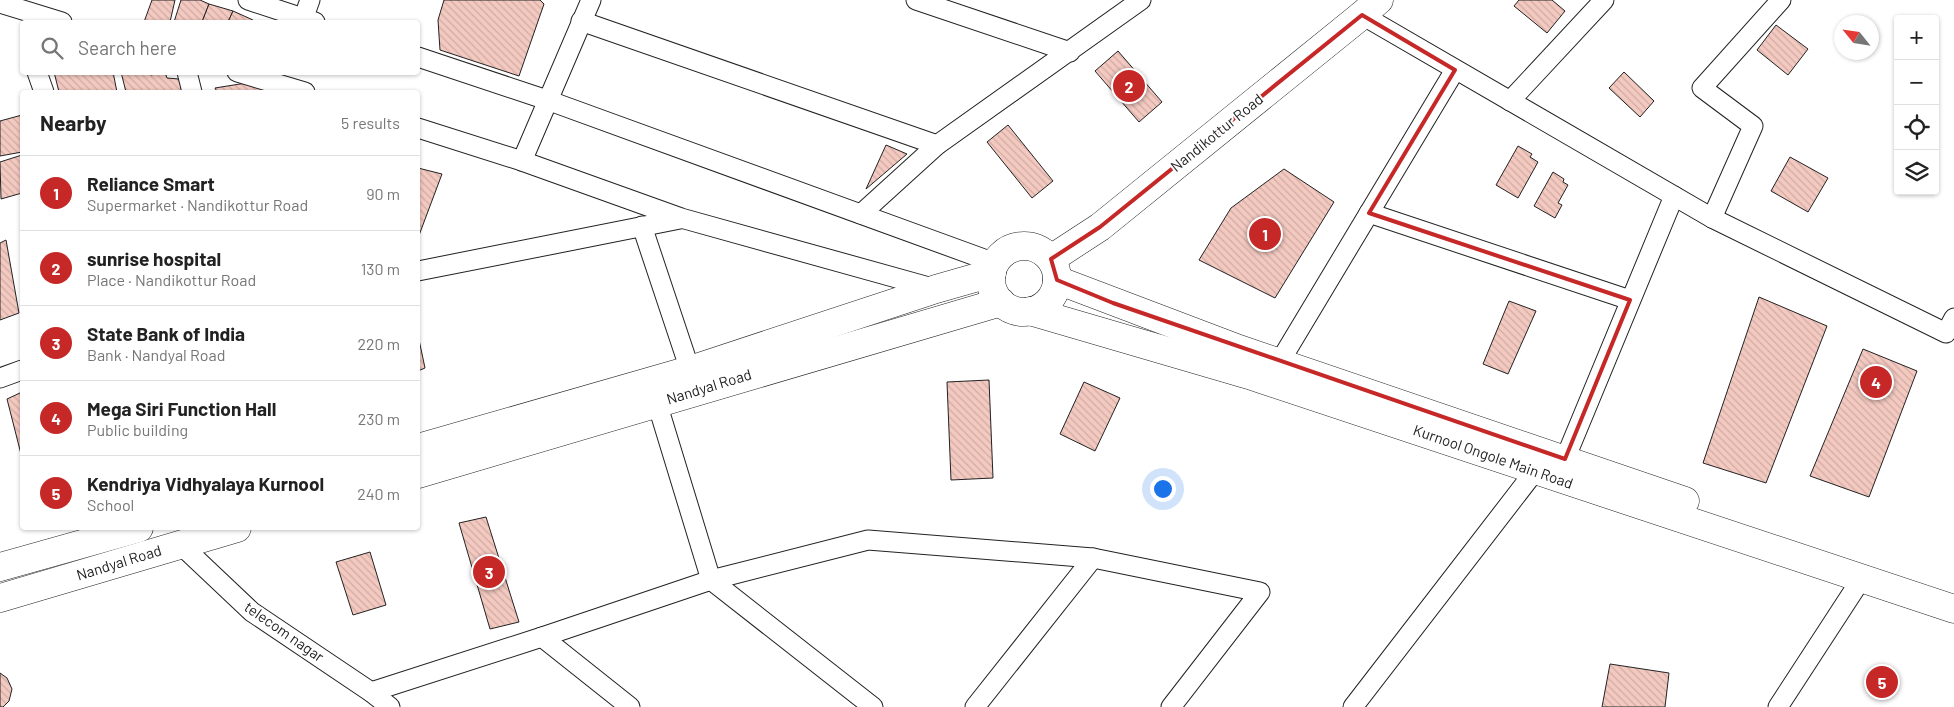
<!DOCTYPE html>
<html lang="en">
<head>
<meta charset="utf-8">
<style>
  body { margin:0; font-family:Barlow,sans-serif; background:#f6f6f6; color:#222 }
  .controls { position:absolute; right:15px; top:15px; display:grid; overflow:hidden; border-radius:5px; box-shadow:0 1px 4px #0004 }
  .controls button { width:45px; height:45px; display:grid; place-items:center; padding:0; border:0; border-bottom:1px solid #e0e0e0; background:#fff; color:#222; font:25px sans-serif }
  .compass { position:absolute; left:1834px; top:15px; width:45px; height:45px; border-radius:50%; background:#fff; box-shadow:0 1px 4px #0004; rotate:300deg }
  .you { position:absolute; left:1162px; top:488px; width:18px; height:18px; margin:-12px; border:4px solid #fff; border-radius:50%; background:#1a73e8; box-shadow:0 0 0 8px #1a73e833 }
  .badge { display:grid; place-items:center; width:32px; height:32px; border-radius:50%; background:#c62828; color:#fff; font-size:16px; font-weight:700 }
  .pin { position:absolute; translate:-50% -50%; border:2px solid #fff; box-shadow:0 1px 5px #0006 }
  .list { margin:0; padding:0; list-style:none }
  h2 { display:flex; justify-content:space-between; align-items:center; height:65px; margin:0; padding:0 20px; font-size:21px }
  h2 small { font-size:16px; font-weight:400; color:#767676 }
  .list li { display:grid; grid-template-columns:32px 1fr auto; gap:15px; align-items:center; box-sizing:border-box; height:75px; padding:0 20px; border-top:1px solid #e0e0e0 }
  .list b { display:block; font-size:19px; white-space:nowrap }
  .list p { margin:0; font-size:16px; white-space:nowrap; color:#767676 }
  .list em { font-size:16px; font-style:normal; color:#767676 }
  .icon { flex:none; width:28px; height:28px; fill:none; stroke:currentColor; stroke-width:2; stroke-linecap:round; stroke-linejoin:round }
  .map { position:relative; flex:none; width:1954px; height:707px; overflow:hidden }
  .search { position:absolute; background:#fff; box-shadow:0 1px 4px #0004; left:20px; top:20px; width:400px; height:55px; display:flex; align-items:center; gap:12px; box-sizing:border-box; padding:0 18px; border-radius:5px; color:#767676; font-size:19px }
  .panel { position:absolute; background:#fff; box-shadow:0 1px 4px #0004; left:20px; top:90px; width:400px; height:440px; border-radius:5px }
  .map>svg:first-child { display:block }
  .building { fill:url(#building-back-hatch); stroke:#222 }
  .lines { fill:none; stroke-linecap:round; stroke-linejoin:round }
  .minor-casing { stroke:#222; stroke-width:21 }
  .primary-casing { stroke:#222; stroke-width:29 }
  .minor { stroke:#fff; stroke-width:19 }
  .primary { stroke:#fff; stroke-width:28 }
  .marked { fill:none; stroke:#c62828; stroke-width:4; stroke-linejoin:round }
  .labels { text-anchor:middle; stroke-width:4; stroke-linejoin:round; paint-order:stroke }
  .street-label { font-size:15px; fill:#222; stroke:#fff }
</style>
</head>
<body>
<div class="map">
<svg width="1954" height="707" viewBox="0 0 1954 707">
  <defs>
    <pattern id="building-back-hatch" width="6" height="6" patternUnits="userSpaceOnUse" patternTransform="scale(1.25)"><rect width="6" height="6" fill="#f3c9c0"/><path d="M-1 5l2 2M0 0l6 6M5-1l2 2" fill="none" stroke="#d0aca5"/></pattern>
  </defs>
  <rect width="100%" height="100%" fill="#fff"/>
  <g class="building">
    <path d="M 152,0 L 175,0 L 170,22 L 144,22 Z"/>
    <path d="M 181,0 L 200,0 L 209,4 L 202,22 L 174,22 Z"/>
    <path d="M 444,0 L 540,0 L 544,4 L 519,76 L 440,50 L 438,20 Z"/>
    <path d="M 1519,0 L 1552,0 L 1565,11 L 1547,33 L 1514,6 Z"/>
    <path d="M 209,4 L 233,11 L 228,22 L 202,22 Z"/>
    <path d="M 233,11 L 253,20 L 252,22 L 228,22 Z"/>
    <path d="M 1776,25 L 1808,49 L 1788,75 L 1757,50 Z"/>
    <path d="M 1118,51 L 1162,102 L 1139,122 L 1095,71 Z"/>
    <path d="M 54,72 L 113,72 L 117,92 L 59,92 Z"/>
    <path d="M 121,72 L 151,72 L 151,75 L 165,72 L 167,78 L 179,79 L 182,92 L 126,92 Z"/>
    <path d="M 1624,72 L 1654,101 L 1640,117 L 1609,88 Z"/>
    <path d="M 265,80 L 270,92 L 217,92 L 215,88 Z"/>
    <path d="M 22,115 L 22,152 L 0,156 L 0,121 Z"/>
    <path d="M 1008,125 L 1053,181 L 1032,198 L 987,142 Z"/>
    <path d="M 886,145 L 907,154 L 866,189 Z"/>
    <path d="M 1518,146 L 1532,154 L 1530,157 L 1538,162 L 1518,198 L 1496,185 Z"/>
    <path d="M 22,155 L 22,193 L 1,199 L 0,162 Z"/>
    <path d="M 1790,157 L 1828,178 L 1808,212 L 1771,191 Z"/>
    <path d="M 418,168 L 442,174 L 418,238 Z"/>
    <path d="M 1284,169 L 1334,202 L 1275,298 L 1199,260 L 1231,208 Z"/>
    <path d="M 1553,172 L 1564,179 L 1563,182 L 1568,185 L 1558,203 L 1562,205 L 1555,218 L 1534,206 Z"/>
    <path d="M 6,240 L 19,313 L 0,320 L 0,243 Z"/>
    <path d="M 1759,297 L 1827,326 L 1766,483 L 1703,463 Z"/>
    <path d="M 1509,301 L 1536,311 L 1508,374 L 1483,364 Z"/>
    <path d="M 418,335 L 425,368 L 418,371 Z"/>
    <path d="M 1863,349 L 1917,371 L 1869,497 L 1810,476 Z"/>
    <path d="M 989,380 L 993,478 L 951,480 L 947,382 Z"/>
    <path d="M 1084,382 L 1120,398 L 1095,451 L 1060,434 Z"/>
    <path d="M 22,392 L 22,458 L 7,399 Z"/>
    <path d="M 486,517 L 519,622 L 490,629 L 459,523 Z"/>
    <path d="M 370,552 L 386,605 L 353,615 L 336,562 Z"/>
    <path d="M 1610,664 L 1669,673 L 1665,707 L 1602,707 Z"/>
    <path d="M 0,673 L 7,678 L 12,689 L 9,701 L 3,707 L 0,707 Z"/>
  </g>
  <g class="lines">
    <g class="minor-casing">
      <g id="minor">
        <path d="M 248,0 L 315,22"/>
        <path d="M 916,0 L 1070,52"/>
        <path d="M 0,3 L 62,22"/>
        <path d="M 1362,15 L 1712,218 L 1946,333 L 1954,318"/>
        <path d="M 581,21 L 937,145"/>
        <path d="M 302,22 L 310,0"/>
        <path d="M 418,57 L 547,100 L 995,263"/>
        <path d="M 37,72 L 44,92"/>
        <path d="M 187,72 L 192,92"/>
        <path d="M 237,72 L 305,92"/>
        <path d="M 1510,101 L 1604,0"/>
        <path d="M 418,128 L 522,161 L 681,218 L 936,289"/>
        <path d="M 522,161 L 591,0"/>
        <path d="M 1369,213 L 1630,300"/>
        <path d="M 861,214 L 937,145 L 1141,0"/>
        <path d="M 1712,218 L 1753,126 L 1702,88 L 1781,0"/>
        <path d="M 642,226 L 690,370"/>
        <path d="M 418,271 L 680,219"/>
        <path d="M 1279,363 L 1455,70"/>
        <path d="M 0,378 L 22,370"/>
        <path d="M 657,403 L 711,580 L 873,707"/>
        <path d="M 1565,459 L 1674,196"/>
        <path d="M 180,544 L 252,612 L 371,692 L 390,707"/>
        <path d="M 542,637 L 630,707"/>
        <path d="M 371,692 L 542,637 L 711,580 L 868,540 L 1093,558 L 1260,592 L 1171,707"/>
        <path d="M 975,707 L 1093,558"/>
        <path d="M 1353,707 L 1535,471"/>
        <path d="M 1778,707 L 1862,578"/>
      </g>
    </g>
    <g class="primary-casing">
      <g id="primary">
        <circle cx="1024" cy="279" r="33"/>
        <path d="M 1051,259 L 1100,227 L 1362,15 L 1379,0"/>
        <path d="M 1057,280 L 1239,349 L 1685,501"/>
        <path d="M 1030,311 L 1249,375 L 1954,609"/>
        <path d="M 418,448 L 690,370 L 936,289 L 992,273"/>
        <path d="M 418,474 L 1001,302"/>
        <path d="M 0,567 L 139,528"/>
        <path d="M 0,598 L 237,528"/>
      </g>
    </g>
    <use href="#minor" class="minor"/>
    <use href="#primary" class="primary"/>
  </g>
  <path class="marked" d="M 1362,15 L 1455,70 L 1369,213 L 1630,300 L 1565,459 L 1113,303 L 1057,280 L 1051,259 L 1100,227 Z"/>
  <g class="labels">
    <g class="street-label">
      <text transform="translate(1217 133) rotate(-39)" y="5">Nandikottur Road</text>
      <text transform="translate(709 387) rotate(-17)" y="5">Nandyal Road</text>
      <text transform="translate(1493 457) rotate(19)" y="5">Kurnool Ongole Main Road</text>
      <text transform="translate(119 563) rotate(-17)" y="5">Nandyal Road</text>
      <text transform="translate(284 632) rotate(35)" y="5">telecom nagar</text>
    </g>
  </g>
</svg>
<div class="controls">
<button>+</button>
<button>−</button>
<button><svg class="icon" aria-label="locate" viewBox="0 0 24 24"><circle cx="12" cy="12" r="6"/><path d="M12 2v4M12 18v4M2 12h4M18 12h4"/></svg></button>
<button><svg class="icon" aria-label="layers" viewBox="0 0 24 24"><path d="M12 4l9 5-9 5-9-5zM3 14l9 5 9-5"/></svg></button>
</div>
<svg class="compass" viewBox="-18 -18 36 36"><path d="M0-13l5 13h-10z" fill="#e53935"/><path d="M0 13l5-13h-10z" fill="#767676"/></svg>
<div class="you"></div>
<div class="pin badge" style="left:1265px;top:234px">1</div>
<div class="pin badge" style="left:1129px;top:86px">2</div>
<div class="pin badge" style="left:489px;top:572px">3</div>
<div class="pin badge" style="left:1876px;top:382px">4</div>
<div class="pin badge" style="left:1882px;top:682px">5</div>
<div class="search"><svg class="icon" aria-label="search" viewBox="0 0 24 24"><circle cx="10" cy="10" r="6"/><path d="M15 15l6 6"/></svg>Search here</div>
<section class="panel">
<h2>Nearby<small>5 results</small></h2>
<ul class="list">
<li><span class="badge">1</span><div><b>Reliance Smart</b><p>Supermarket · Nandikottur Road</p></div><em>90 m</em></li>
<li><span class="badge">2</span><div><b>sunrise hospital</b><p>Place · Nandikottur Road</p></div><em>130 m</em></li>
<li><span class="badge">3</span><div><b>State Bank of India</b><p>Bank · Nandyal Road</p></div><em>220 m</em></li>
<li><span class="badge">4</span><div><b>Mega Siri Function Hall</b><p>Public building</p></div><em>230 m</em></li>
<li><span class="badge">5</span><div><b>Kendriya Vidhyalaya Kurnool</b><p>School</p></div><em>240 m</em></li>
</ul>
</section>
</div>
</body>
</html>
